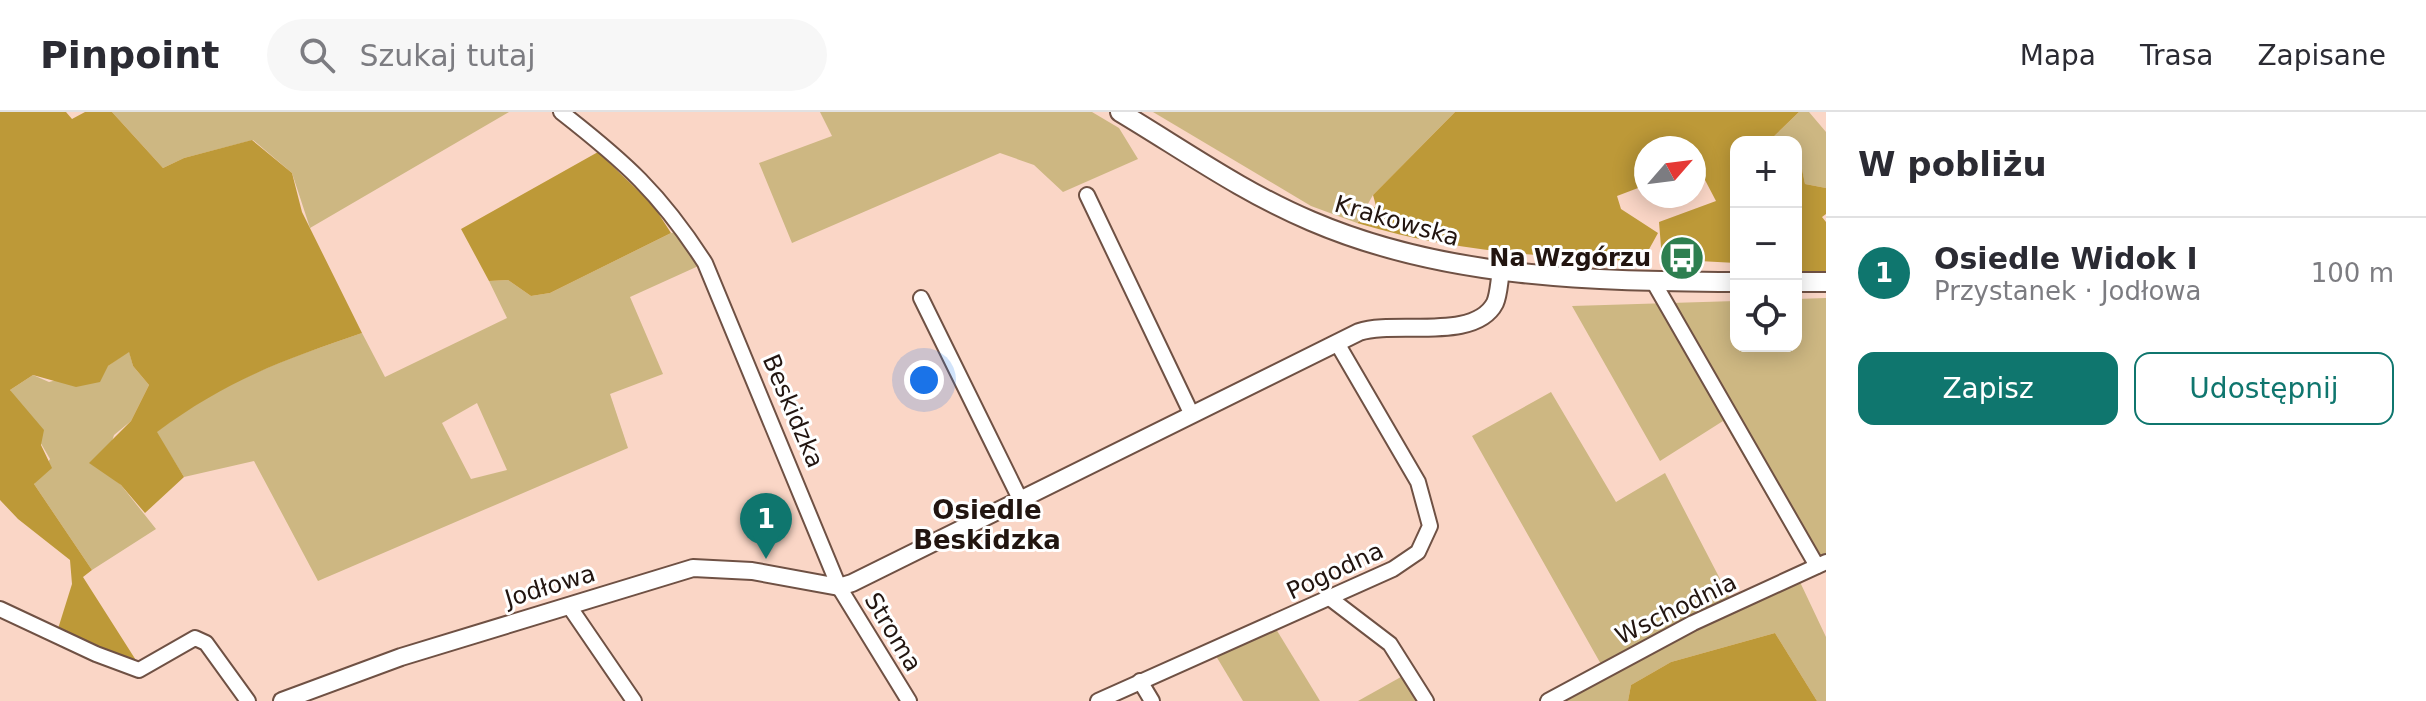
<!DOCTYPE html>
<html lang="pl">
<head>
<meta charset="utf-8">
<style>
  body { margin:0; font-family:"DejaVu Sans",sans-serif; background:#f7f7f7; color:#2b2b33 }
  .controls { position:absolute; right:24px; top:24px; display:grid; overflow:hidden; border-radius:16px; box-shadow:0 4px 20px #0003 }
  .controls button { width:72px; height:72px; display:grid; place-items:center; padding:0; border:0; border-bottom:2px solid #e1e1e2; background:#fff; color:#2b2b33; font:40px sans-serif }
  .compass { position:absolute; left:1634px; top:24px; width:72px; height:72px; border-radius:50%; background:#fff; box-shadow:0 4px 20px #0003; rotate:62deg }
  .you { position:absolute; left:924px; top:268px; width:28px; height:28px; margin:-20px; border:6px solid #fff; border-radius:50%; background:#1a73e8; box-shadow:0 0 0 12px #1a73e833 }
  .badge { display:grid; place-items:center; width:52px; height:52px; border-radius:50%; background:#0f766e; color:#fff; font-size:26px; font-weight:700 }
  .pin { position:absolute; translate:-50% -66px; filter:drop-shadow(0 2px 4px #0008) }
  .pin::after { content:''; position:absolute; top:42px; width:28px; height:24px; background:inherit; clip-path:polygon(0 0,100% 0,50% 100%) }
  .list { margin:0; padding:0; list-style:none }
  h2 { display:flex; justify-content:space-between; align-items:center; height:104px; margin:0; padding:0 32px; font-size:34px }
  h2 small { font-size:26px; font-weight:400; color:#7c7c81 }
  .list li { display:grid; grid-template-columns:52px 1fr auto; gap:24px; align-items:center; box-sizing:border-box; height:112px; padding:0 32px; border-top:2px solid #e1e1e2 }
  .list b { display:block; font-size:30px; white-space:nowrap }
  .list p { margin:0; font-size:26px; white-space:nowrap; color:#7c7c81 }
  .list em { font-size:26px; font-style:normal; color:#7c7c81 }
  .actions { display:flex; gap:16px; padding:24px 32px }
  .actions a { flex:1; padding:18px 0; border:2px solid #0f766e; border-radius:16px; text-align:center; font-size:28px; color:#0f766e }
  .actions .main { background:#0f766e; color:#fff }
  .icon { flex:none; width:44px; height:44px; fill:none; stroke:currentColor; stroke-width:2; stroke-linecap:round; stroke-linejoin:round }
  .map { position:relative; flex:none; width:1826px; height:589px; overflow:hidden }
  header { display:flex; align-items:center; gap:48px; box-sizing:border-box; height:112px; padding:0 40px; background:#fff; border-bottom:2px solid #e1e1e2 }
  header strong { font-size:38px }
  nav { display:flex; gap:44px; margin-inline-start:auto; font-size:28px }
  .search { width:560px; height:72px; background:#f7f7f7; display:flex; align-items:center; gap:20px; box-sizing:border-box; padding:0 28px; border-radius:44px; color:#7c7c81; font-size:30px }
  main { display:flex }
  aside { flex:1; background:#fff }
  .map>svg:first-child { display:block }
  .green { fill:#cdb782; fill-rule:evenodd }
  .forest { fill:#bd9938 }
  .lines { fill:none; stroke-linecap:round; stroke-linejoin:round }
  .minor-casing { stroke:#6f5144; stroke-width:18 }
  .tertiary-casing { stroke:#6f5144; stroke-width:20 }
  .secondary-casing { stroke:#6f5144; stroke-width:22 }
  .minor { stroke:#fff; stroke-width:14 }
  .tertiary { stroke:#fff; stroke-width:16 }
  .secondary { stroke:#fff; stroke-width:18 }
  .labels { text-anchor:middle; stroke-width:6; stroke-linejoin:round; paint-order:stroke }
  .street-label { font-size:24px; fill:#221510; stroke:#fff }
  .poi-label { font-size:24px; font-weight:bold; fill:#221510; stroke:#fff; text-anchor:end }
  .neighbourhood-label { font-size:26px; font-weight:bold; fill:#221510; stroke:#fff }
</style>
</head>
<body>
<header>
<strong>Pinpoint</strong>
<div class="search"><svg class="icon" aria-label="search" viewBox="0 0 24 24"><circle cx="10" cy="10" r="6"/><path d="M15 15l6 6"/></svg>Szukaj tutaj</div>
<nav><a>Mapa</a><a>Trasa</a><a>Zapisane</a></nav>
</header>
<main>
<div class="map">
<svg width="1826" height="589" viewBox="0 0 1826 589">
  <rect width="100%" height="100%" fill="#fad6c6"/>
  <g class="green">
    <path d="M 112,0 L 509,0 L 310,116 L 292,61 L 253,28 L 184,46 L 163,56 Z"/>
    <path d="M 820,0 L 1092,0 L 1119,16 L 1138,47 L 1063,80 L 1034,53 L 1000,41 L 792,131 L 759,51 L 832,24 Z"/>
    <path d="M 1153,0 L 1455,0 L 1373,83 L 1357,111 L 1311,94 Z"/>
    <path d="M 1799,0 L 1809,0 L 1826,20 L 1826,76 L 1805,72 L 1800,48 L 1796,48 L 1796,30 L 1768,30 Z"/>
    <path d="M 684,119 L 705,151 L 630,185 L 663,262 L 610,282 L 628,336 L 318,469 L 254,349 L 184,365 L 156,320 C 226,268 280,249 362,221 L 385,265 L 507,206 L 489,169 L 508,168 L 531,184 L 550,181 L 671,121 ZM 477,291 L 507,358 L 471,367 L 442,311 Z"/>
    <path d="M 1826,186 L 1826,446 L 1808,455 L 1723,309 L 1660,349 L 1572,194 L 1736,189 L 1736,234 L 1796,234 L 1796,187 Z"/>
    <path d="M 129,239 L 133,254 L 149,273 L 131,309 L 114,323 L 103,358 L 121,373 L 156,417 L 92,458 L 34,372 L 50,347 L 10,278 L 33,263 L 49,270 L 108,254 Z"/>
    <path d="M 1551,280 L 1616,390 L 1665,361 L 1732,490 L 1602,554 L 1472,324 Z"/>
    <path d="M 1800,470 L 1826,525 L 1826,589 L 1817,589 L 1775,521 L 1671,550 L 1631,573 L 1628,589 L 1557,589 L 1737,496 Z"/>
    <path d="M 1276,517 L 1320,589 L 1243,589 L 1216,544 Z"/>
    <path d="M 1408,561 L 1426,589 L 1358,589 Z"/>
  </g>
  <g class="forest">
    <path d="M 0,0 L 66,0 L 72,7 L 85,0 L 112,0 L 163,56 L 184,46 L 252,28 L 292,61 L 302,100 L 362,221 C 281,249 227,268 157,320 L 184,365 L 145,401 L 121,373 L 89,351 L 131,309 L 149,273 L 133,254 L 129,240 L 108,254 L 100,270 L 76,275 L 33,263 L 10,278 L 44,318 L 41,333 L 52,356 L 34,372 L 92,458 L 83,465 L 139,553 L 57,520 L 72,472 L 70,448 L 18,407 L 0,388 Z"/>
    <path d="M 1455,0 L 1799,0 L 1768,30 L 1736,30 L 1736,151 L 1662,147 L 1659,110 L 1716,89 L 1694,47 L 1694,36 L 1680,36 L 1670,30 L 1646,36 L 1646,73 L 1617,84 L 1621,97 L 1658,121 L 1647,141 L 1631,149 C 1536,144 1449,139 1357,111 L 1376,94 L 1373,83 Z"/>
    <path d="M 598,40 L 653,93 L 671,121 L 550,181 L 531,184 L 508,168 L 489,169 L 461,117 Z"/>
    <path d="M 1800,47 L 1805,72 L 1826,76 L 1826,102 L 1822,105 L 1826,110 L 1826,161 L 1796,161 L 1796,48 Z"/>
    <path d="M 1775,521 L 1817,589 L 1628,589 L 1631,573 L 1671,550 Z"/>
  </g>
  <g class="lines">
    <g class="minor-casing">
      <g id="minor">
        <path d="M 561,0 C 625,50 660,81 705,151 L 839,475 L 909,589"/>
        <path d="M 1087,83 L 1192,303"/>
        <path d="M 1653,169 L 1817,454"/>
        <path d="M 921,186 L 1020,387"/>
        <path d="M 1331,487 L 1390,532 L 1426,589"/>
        <path d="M 569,494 L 634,589"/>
        <path d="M 0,497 L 96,542 L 139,558 L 195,526 L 206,531 L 248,589"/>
        <path d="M 1140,569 L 1152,589"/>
        <path d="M 1098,589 L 1393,457 L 1418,440 L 1430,414 L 1418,370 L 1337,231"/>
        <path d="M 1548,589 L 1693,511 L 1826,450"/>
      </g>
    </g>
    <g class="tertiary-casing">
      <path id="tertiary" d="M 282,589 L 401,545 L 693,456 L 752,459 L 839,475 L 852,471 L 1359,220 C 1395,208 1475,230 1495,191 C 1499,182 1499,169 1501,160"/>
    </g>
    <g class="secondary-casing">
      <g id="secondary">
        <path d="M 1120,0 C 1182,37 1244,81 1311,109 C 1446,167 1592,169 1736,170"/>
        <path d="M 1796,170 L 1826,170"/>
      </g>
    </g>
    <use href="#minor" class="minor"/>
    <use href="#tertiary" class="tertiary"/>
    <use href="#secondary" class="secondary"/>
  </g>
  <defs>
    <g id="bus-disc" transform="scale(2.3)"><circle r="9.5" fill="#2e7f50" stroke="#fff"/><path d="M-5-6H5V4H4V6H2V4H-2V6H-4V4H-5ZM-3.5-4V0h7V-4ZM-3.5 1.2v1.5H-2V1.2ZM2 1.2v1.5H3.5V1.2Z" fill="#fff"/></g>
  </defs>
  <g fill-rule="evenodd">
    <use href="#bus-disc" x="1682" y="146"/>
  </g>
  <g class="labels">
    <g class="street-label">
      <text transform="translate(1397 109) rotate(16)" y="8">Krakowska</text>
      <text transform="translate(793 299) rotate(67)" y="8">Beskidzka</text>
      <text transform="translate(1335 459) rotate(-25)" y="8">Pogodna</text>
      <text transform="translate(550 474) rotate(-17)" y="8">Jodłowa</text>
      <text transform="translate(1676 497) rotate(-26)" y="8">Wschodnia</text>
      <text transform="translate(893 520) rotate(59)" y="8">Stroma</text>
    </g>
    <g class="poi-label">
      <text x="1651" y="154">Na Wzgórzu</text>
    </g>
    <g class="neighbourhood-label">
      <text x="987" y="407">Osiedle<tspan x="987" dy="30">Beskidzka</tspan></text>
    </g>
  </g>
</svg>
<div class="controls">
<button>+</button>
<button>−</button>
<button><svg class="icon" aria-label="locate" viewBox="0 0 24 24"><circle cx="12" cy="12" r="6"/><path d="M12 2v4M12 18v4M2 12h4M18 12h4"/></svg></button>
</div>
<svg class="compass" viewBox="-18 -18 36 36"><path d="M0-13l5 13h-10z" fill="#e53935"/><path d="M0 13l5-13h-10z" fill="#7c7c81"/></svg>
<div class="you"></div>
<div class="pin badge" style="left:766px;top:447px">1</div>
</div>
<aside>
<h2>W pobliżu<small></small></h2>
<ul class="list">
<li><span class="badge">1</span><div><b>Osiedle Widok I</b><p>Przystanek · Jodłowa</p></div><em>100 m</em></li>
</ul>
<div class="actions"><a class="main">Zapisz</a><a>Udostępnij</a></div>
</aside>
</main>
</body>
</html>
